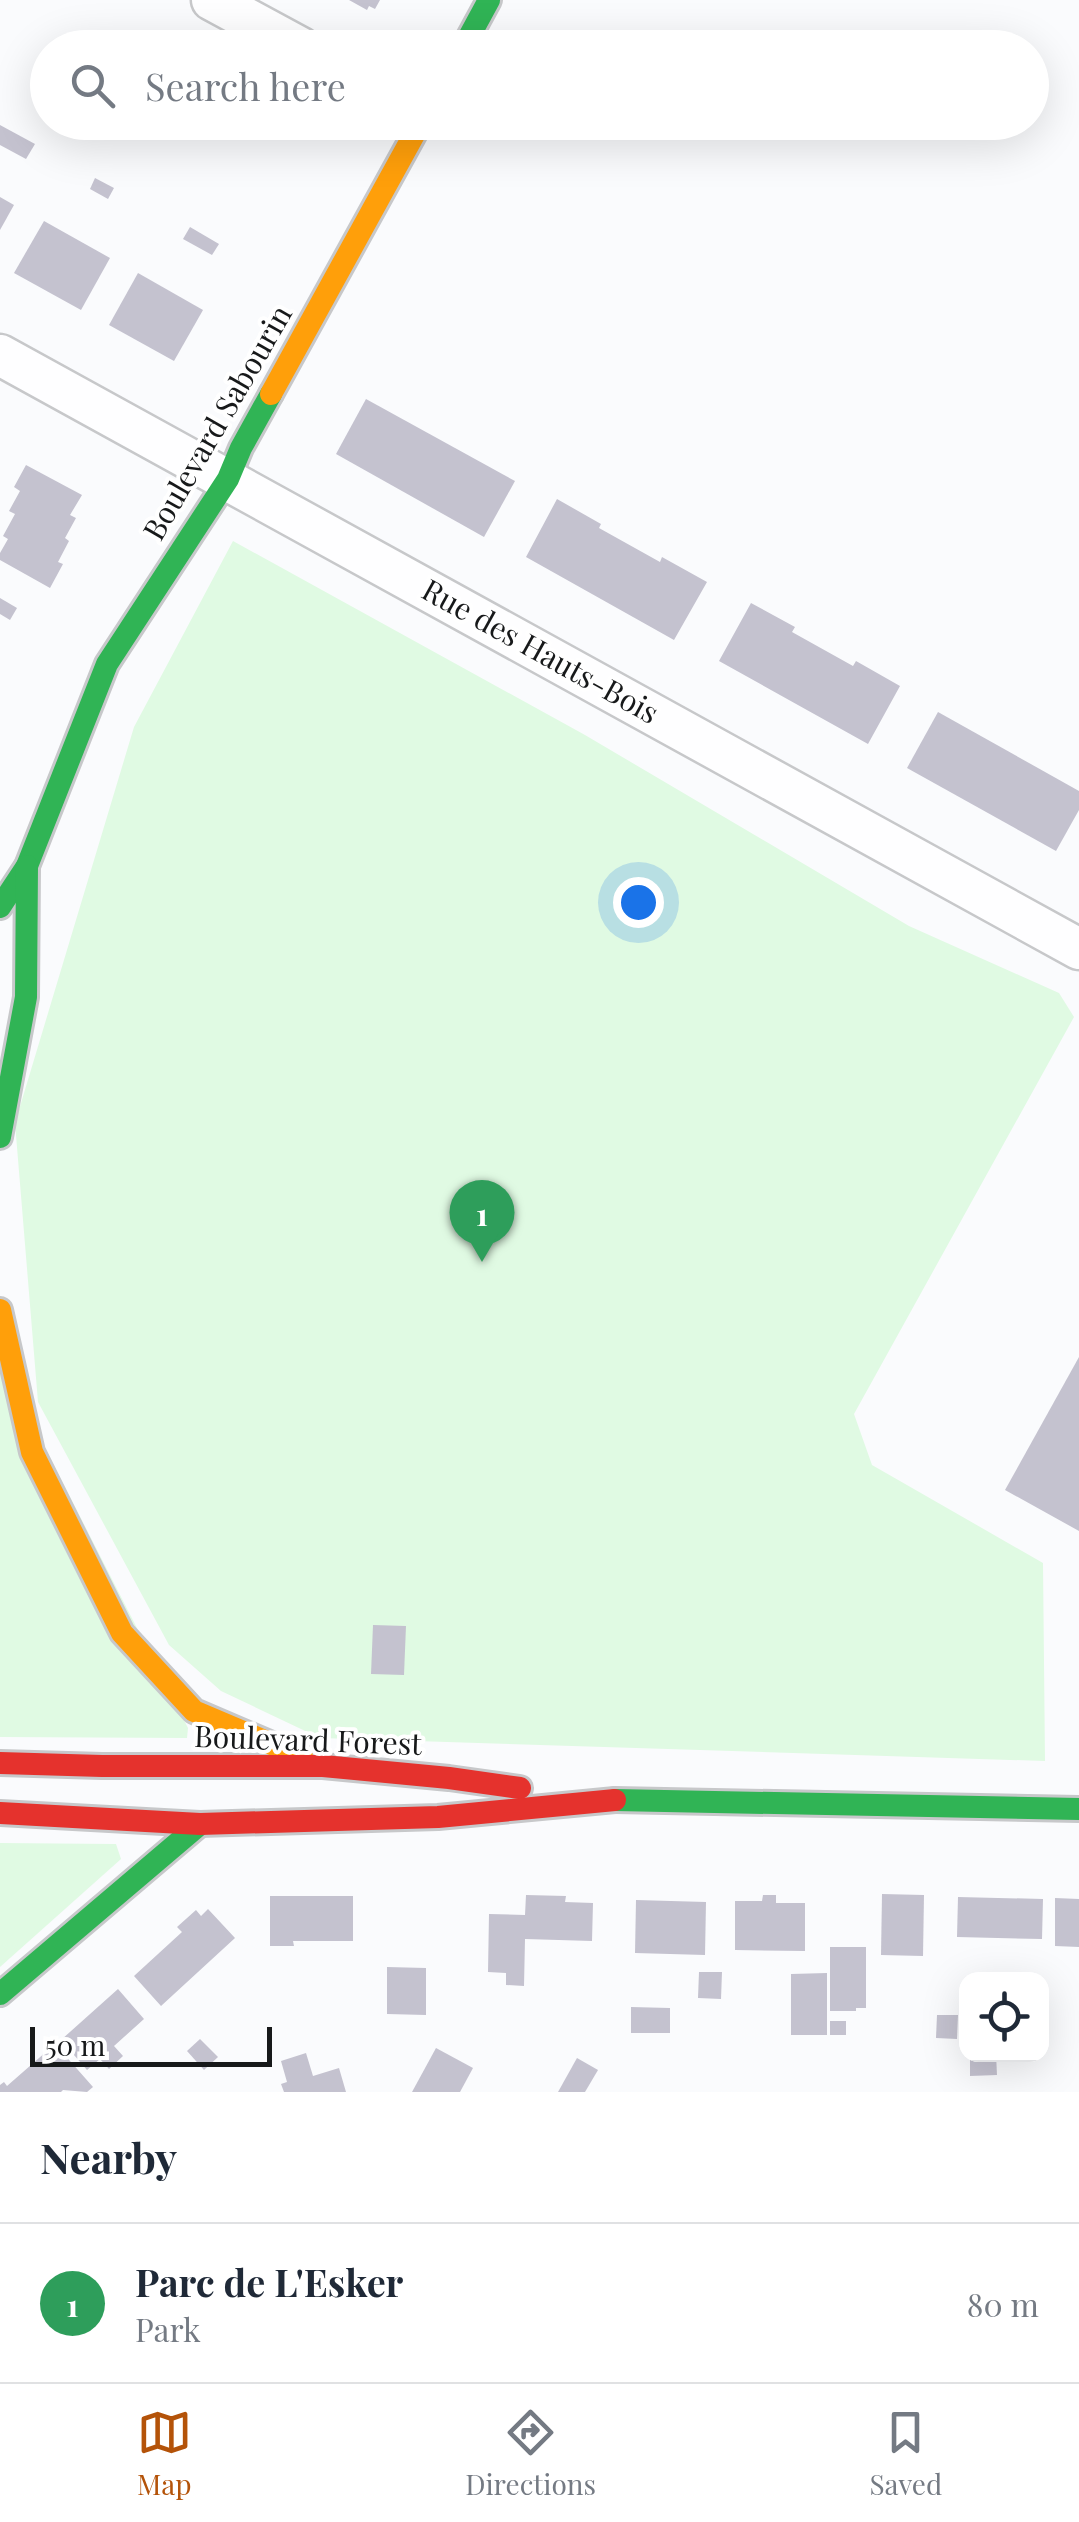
<!DOCTYPE html>
<html lang="en">
<head>
<meta charset="utf-8">
<style>
  body { margin:0; font-family:"Playfair Display",serif; background:#f2f2f3; color:#1f2937 }
  .controls { position:absolute; right:30px; bottom:30px; display:grid; overflow:hidden; border-radius:20px; box-shadow:0 10px 40px #0002 }
  .controls button { width:90px; height:90px; display:grid; place-items:center; padding:0; border:0; border-bottom:2px solid #e0e1e3; background:#fff; color:#1f2937; font:50px sans-serif }
  .scale { position:absolute; left:30px; bottom:25px; width:242px; box-sizing:border-box; padding-left:10px; border:5px solid #17191a; border-top:0; font-size:28px; line-height:35px; white-space:nowrap; color:#17191a; -webkit-text-stroke:8px #fff; paint-order:stroke }
  .you { position:absolute; left:638px; top:902px; width:35px; height:35px; margin:-25px; border:8px solid #fff; border-radius:50%; background:#1a73e8; box-shadow:0 0 0 15px #1a73e833 }
  .badge { display:grid; place-items:center; width:65px; height:65px; border-radius:50%; background:#b45309; color:#fff; font-size:32px; font-weight:700 }
  .pin { position:absolute; translate:-50% -82px; filter:drop-shadow(0 2px 5px #0008) }
  .pin::after { content:''; position:absolute; top:52px; width:35px; height:30px; background:inherit; clip-path:polygon(0 0,100% 0,50% 100%) }
  .list { margin:0; padding:0; list-style:none }
  h2 { display:flex; justify-content:space-between; align-items:center; height:130px; margin:0; padding:0 40px; font-size:42px }
  h2 small { font-size:32px; font-weight:400; color:#747a83 }
  .list li { display:grid; grid-template-columns:65px 1fr auto; gap:30px; align-items:center; box-sizing:border-box; height:160px; padding:0 40px; border-top:2px solid #e0e1e3 }
  .list b { display:block; font-size:38px; white-space:nowrap }
  .list p { margin:0; font-size:32px; white-space:nowrap; color:#747a83 }
  .list em { font-size:32px; font-style:normal; color:#747a83 }
  .icon { flex:none; width:55px; height:55px; fill:none; stroke:currentColor; stroke-width:2; stroke-linecap:round; stroke-linejoin:round }
  .map { position:relative; flex:none; width:1079px; height:2092px; overflow:hidden }
  .search { position:absolute; background:#fff; box-shadow:0 10px 40px #0002; left:30px; right:30px; top:30px; height:110px; display:flex; align-items:center; gap:25px; box-sizing:border-box; padding:0 35px; border-radius:55px; color:#747a83; font-size:38px }
  .sheet { height:290px; background:#fff }
  nav { display:flex; justify-content:space-around; align-items:center; box-sizing:border-box; height:140px; border-top:2px solid #e0e1e3; background:#fff; font-size:28px; color:#747a83 }
  nav a { display:grid; justify-items:center; gap:5px }
  nav .on { color:#b45309 }
  .map>svg:first-child { display:block }
  .green { fill:#e0fae3 }
  .building { fill:#c4c2cf }
  .lines { fill:none; stroke-linecap:round; stroke-linejoin:round }
  .street-casing { stroke:#c7c8ca; stroke-width:45 }
  .fast-casing { stroke:#c7c8ca; stroke-width:28 }
  .slow-casing { stroke:#c7c8ca; stroke-width:28 }
  .jam-casing { stroke:#c7c8ca; stroke-width:28 }
  .street { stroke:#fefeff; stroke-width:40 }
  .fast { stroke:#30b455; stroke-width:22 }
  .slow { stroke:#ff9f0a; stroke-width:22 }
  .jam { stroke:#e5322d; stroke-width:22 }
  .labels { text-anchor:middle; stroke-width:8; stroke-linejoin:round; paint-order:stroke }
  .street-label { font-size:30px; fill:#17191a; stroke:#fff }
</style>
</head>
<body>
<div class="map">
<svg width="1079" height="2092" viewBox="0 0 1079 2092">
  <rect width="100%" height="100%" fill="#fafbfd"/>
  <g class="green">
    <path d="M 233,541 L 585,735 L 909,926 L 1059,993 L 1074,1017 L 854,1414 L 872,1465 L 1043,1563 L 1045,1761 L 320,1738 L 221,1691 L 169,1645 L 38,1402 L 15,1123 L 134,727 Z"/>
    <path d="M 0,1360 L 188,1728 L 187,1738 L 0,1737 Z"/>
    <path d="M 0,1843 L 116,1844 L 121,1859 L 0,1967 Z"/>
  </g>
  <g class="building">
    <path d="M 349,0 L 380,0 L 375,9 L 369,6 L 367,10 Z"/>
    <path d="M 0,125 L 35,144 L 26,159 L 0,145 Z"/>
    <path d="M 95,178 L 114,188 L 108,199 L 90,189 Z"/>
    <path d="M 0,197 L 14,205 L 0,230 Z"/>
    <path d="M 44,221 L 110,258 L 81,310 L 14,273 Z"/>
    <path d="M 190,227 L 219,244 L 212,255 L 183,239 Z"/>
    <path d="M 138,273 L 203,310 L 174,361 L 109,325 Z"/>
    <path d="M 366,399 L 515,481 L 484,537 L 336,454 Z"/>
    <path d="M 26,465 L 82,495 L 70,515 L 76,518 L 65,538 L 69,541 L 58,562 L 63,564 L 50,588 L 0,560 L 0,553 L 8,539 L 3,536 L 15,514 L 9,511 L 20,491 L 14,487 Z"/>
    <path d="M 557,499 L 601,524 L 599,528 L 660,562 L 662,557 L 707,582 L 674,640 L 526,557 Z"/>
    <path d="M 0,598 L 17,608 L 10,620 L 0,614 Z"/>
    <path d="M 751,603 L 795,627 L 792,632 L 853,666 L 856,661 L 900,686 L 868,744 L 719,661 Z"/>
    <path d="M 938,712 L 1079,791 L 1079,810 L 1056,851 L 907,768 Z"/>
    <path d="M 1079,1357 L 1079,1531 L 1005,1490 Z"/>
    <path d="M 373,1625 L 406,1626 L 404,1675 L 371,1674 Z"/>
    <path d="M 882,1894 L 924,1895 L 923,1956 L 881,1955 Z"/>
    <path d="M 526,1895 L 566,1896 L 565,1902 L 593,1903 L 592,1941 L 525,1939 L 524,1986 L 506,1985 L 506,1973 L 488,1972 L 489,1914 L 525,1915 Z"/>
    <path d="M 763,1895 L 776,1895 L 776,1903 L 805,1903 L 805,1951 L 735,1950 L 735,1901 L 762,1901 Z"/>
    <path d="M 270,1896 L 353,1896 L 353,1941 L 293,1941 L 294,1946 L 270,1946 Z"/>
    <path d="M 958,1897 L 1043,1899 L 1042,1939 L 957,1937 Z"/>
    <path d="M 1055,1898 L 1079,1899 L 1079,1947 L 1055,1946 Z"/>
    <path d="M 636,1900 L 706,1902 L 705,1955 L 635,1953 Z"/>
    <path d="M 208,1909 L 235,1938 L 161,2006 L 134,1976 L 182,1932 L 177,1927 L 196,1910 L 201,1916 Z"/>
    <path d="M 830,1947 L 866,1947 L 866,2008 L 856,2008 L 856,2011 L 830,2011 Z"/>
    <path d="M 387,1967 L 426,1968 L 426,2015 L 387,2014 Z"/>
    <path d="M 699,1972 L 722,1972 L 721,1999 L 698,1998 Z"/>
    <path d="M 827,1973 L 827,2035 L 791,2035 L 791,1974 Z"/>
    <path d="M 118,1989 L 144,2019 L 114,2046 L 123,2056 L 109,2069 L 100,2059 L 87,2070 L 61,2040 Z"/>
    <path d="M 631,2007 L 670,2008 L 670,2033 L 631,2033 Z"/>
    <path d="M 937,2015 L 958,2015 L 957,2039 L 936,2038 Z"/>
    <rect x="830" y="2021" width="16" height="14"/>
    <path d="M 200,2039 L 218,2057 L 204,2070 L 187,2051 Z"/>
    <path d="M 55,2044 L 93,2087 L 87,2092 L 63,2090 L 61,2092 L 0,2092 L 0,2085 L 4,2082 L 7,2086 Z"/>
    <path d="M 436,2048 L 473,2068 L 460,2092 L 412,2092 Z"/>
    <path d="M 306,2053 L 313,2076 L 339,2068 L 346,2092 L 284,2092 L 281,2084 L 287,2082 L 281,2061 Z"/>
    <path d="M 970,2054 L 996,2054 L 997,2075 L 970,2076 Z"/>
    <path d="M 577,2058 L 598,2070 L 585,2092 L 558,2092 Z"/>
  </g>
  <g class="lines">
    <g class="street-casing">
      <g id="street">
        <path d="M 212,0 L 301,48"/>
        <path d="M 0,355 L 1079,949"/>
      </g>
    </g>
    <g class="fast-casing">
      <g id="fast">
        <path d="M 463,48 L 489,0"/>
        <path d="M 0,907 L 27,866 L 107,664 L 228,479 L 241,448 L 271,394"/>
        <path d="M 0,1137 L 26,997 L 27,866"/>
        <path d="M 615,1800 L 1079,1809"/>
        <path d="M 0,1994 L 200,1824"/>
      </g>
    </g>
    <g class="slow-casing">
      <g id="slow">
        <path d="M 271,394 L 421,122"/>
        <path d="M 0,1310 L 32,1452 L 122,1633 L 194,1711 L 302,1757"/>
      </g>
    </g>
    <g class="jam-casing">
      <g id="jam">
        <path d="M 0,1763 L 102,1766 L 323,1766 L 449,1778 L 520,1788"/>
        <path d="M 0,1813 L 200,1824 L 438,1817 L 615,1800"/>
      </g>
    </g>
    <use href="#street" class="street"/>
    <use href="#fast" class="fast"/>
    <use href="#slow" class="slow"/>
    <use href="#jam" class="jam"/>
  </g>
  <g class="labels">
    <g class="street-label">
      <text transform="translate(218 423) rotate(-60)" y="10">Boulevard Sabourin</text>
      <text transform="translate(540 652) rotate(29)" y="10">Rue des Hauts-Bois</text>
      <text transform="translate(308 1741) rotate(2)" y="10">Boulevard Forest</text>
    </g>
  </g>
</svg>
<div class="controls">
<button><svg class="icon" aria-label="locate" viewBox="0 0 24 24"><circle cx="12" cy="12" r="6"/><path d="M12 2v4M12 18v4M2 12h4M18 12h4"/></svg></button>
</div>
<div class="scale">50 m</div>
<div class="you"></div>
<div class="pin badge" style="left:482px;top:1262px;background:#2e9e5b">1</div>
<div class="search"><svg class="icon" aria-label="search" viewBox="0 0 24 24"><circle cx="10" cy="10" r="6"/><path d="M15 15l6 6"/></svg>Search here</div>
</div>
<section class="sheet">
<h2>Nearby<small></small></h2>
<ul class="list">
<li><span class="badge" style="background:#2e9e5b">1</span><div><b>Parc de L'Esker</b><p>Park</p></div><em>80 m</em></li>
</ul>
</section>
<nav>
<a class="on"><svg class="icon" aria-label="map" viewBox="0 0 24 24"><path d="M3 6l6-2 6 2 6-2v14l-6 2-6-2-6 2zM9 4v14M15 6v14"/></svg>Map</a>
<a><svg class="icon" aria-label="directions" viewBox="0 0 24 24"><path d="M12 3l9 9-9 9-9-9zM9 14v-3h6M13 9l2 2-2 2"/></svg>Directions</a>
<a><svg class="icon" aria-label="saved" viewBox="0 0 24 24"><path d="M7 4h10v16l-5-4-5 4z"/></svg>Saved</a>
</nav>
</body>
</html>
